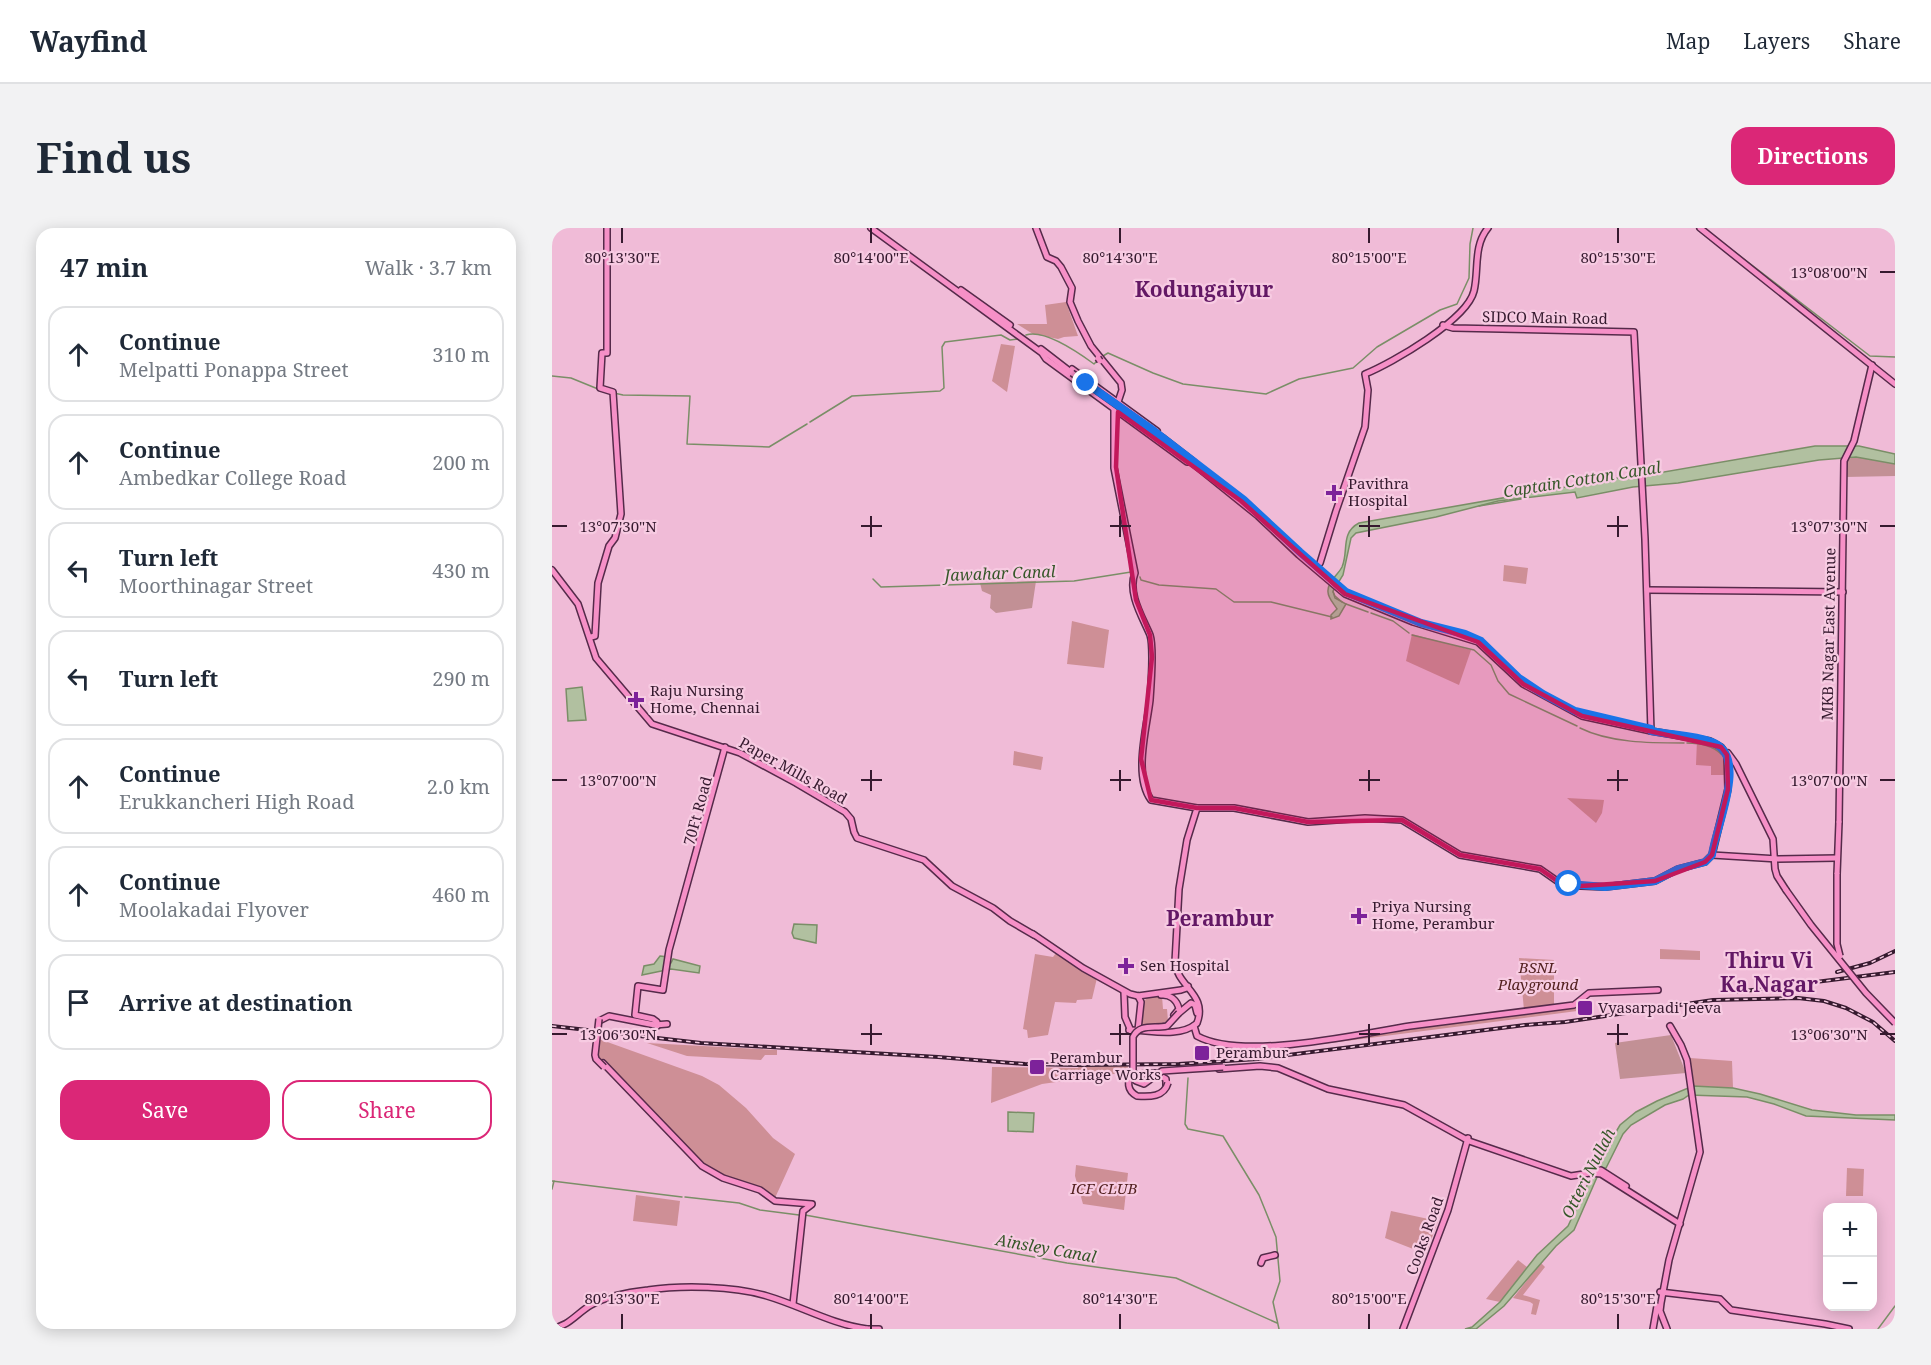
<!DOCTYPE html>
<html lang="en">
<head>
<meta charset="utf-8">
<style>
  body { margin:0; font-family:"Noto Serif",serif; background:#f2f2f3; color:#1f2937 }
  .controls { position:absolute; right:18px; bottom:18px; display:grid; overflow:hidden; border-radius:12px; box-shadow:0 3px 15px #0003 }
  .controls button { width:54px; height:54px; display:grid; place-items:center; padding:0; border:0; border-bottom:2px solid #e0e1e3; background:#fff; color:#1f2937; font:30px sans-serif }
  .stop { position:absolute; width:18px; height:18px; margin:-14px; border:4px solid #1a73e8; border-radius:50%; background:#fff }
  .stop.end { background:#1a73e8; border-color:#fff; box-shadow:0 2px 6px #0008 }
  .list { margin:0; padding:0; list-style:none }
  h2 { display:flex; justify-content:space-between; align-items:center; height:78px; margin:0; padding:0 24px; font-size:26px }
  h2 small { font-size:20px; font-weight:400; color:#747a83 }
  .list li { display:grid; grid-template-columns:39px 1fr auto; gap:18px; align-items:center; box-sizing:border-box; height:96px; margin:0 12px 12px; padding:0 12px; border:2px solid #e0e1e3; border-radius:18px }
  .list b { display:block; font-size:22px; white-space:nowrap }
  .list p { margin:0; font-size:20px; white-space:nowrap; color:#747a83 }
  .list em { font-size:20px; font-style:normal; color:#747a83 }
  .actions { display:flex; gap:12px; padding:18px 24px }
  .actions a { flex:1; padding:14px 0; border:2px solid #db2777; border-radius:18px; text-align:center; font-size:21px; color:#db2777 }
  .actions .main { background:#db2777; color:#fff }
  .icon { flex:none; width:33px; height:33px; fill:none; stroke:currentColor; stroke-width:2; stroke-linecap:round; stroke-linejoin:round }
  .map { position:relative; flex:none; width:1343px; height:1101px; overflow:hidden; border-radius:18px }
  header { display:flex; align-items:center; gap:36px; box-sizing:border-box; height:84px; padding:0 30px; background:#fff; border-bottom:2px solid #e0e1e3 }
  header strong { font-size:28px }
  nav { display:flex; gap:33px; margin-inline-start:auto; font-size:21px }
  .intro { display:flex; align-items:center; justify-content:space-between; box-sizing:border-box; height:144px; padding:0 36px }
  h1 { margin:0; font-size:42px }
  .button { padding:15px 27px; border-radius:18px; background:#db2777; color:#fff; font-size:21px; font-weight:700 }
  main { display:flex; gap:36px; padding:0 36px }
  aside { flex:1; background:#fff; border-radius:18px; box-shadow:0 3px 15px #0003 }
  .map>svg:first-child { display:block }
  .green { fill:#ce8f96 }
  .cemetery { fill:#c29095 }
  .water { fill:#b1c0a0; stroke:#7a8e67; stroke-width:1.5 }
  .lines { fill:none; stroke-linecap:round; stroke-linejoin:round }
  .stream { stroke:#7a8e67; stroke-width:1.5 }
  .major-casing { stroke:#552a4a; stroke-width:8 }
  .major { stroke:#f690c7; stroke-width:5 }
  .rail-casing { stroke:#361a2f; stroke-width:4 }
  .rail { stroke:#f7cbe2; stroke-width:1.5; stroke-dasharray:4.5; stroke-linecap:butt }
  .major-bridge-casing { stroke:#552a4a; stroke-width:8; stroke-linecap:butt }
  .major-bridge { stroke:#f690c7; stroke-width:5 }
  .route { stroke:#1a73e8; stroke-width:8 }
  .marked { fill:#c2185b; fill-opacity:0.2; stroke:#c2185b; stroke-width:4.5; stroke-linejoin:round }
  .ticks { fill:none; stroke:#361a2f; stroke-width:2 }
  .poi-dot { fill:#7d229a; stroke:#f7cbe2; stroke-width:2 }
  .labels { text-anchor:middle; stroke-width:4.5; stroke-linejoin:round; paint-order:stroke }
  .street-label { font-size:15px; fill:#361a2f; stroke:#f7cbe2 }
  .poi-label { font-size:15px; fill:#361a2f; stroke:#f7cbe2; text-anchor:start }
  .park-label { font-size:15px; font-style:italic; fill:#532120; stroke:#f7cbe2 }
  .water-label { font-size:16px; font-style:italic; fill:#365729; stroke:#f7cbe2 }
  .district-label { font-size:21px; font-weight:bold; fill:#631865; stroke:#f7cbe2 }
  .ticks-label { font-size:15px; text-anchor:middle; fill:#361a2f; stroke:#f7cbe2; stroke-width:4.5; stroke-linejoin:round; paint-order:stroke }
</style>
</head>
<body>
<header>
<strong>Wayfind</strong>
<nav><a>Map</a><a>Layers</a><a>Share</a></nav>
</header>
<div class="intro"><h1>Find us</h1><a class="button">Directions</a></div>
<main>
<aside>
<h2>47 min<small>Walk · 3.7 km</small></h2>
<ul class="list">
<li><svg class="icon" aria-label="ahead" viewBox="0 0 24 24"><path d="M12 20V5M6 11l6-6 6 6"/></svg><div><b>Continue</b><p>Melpatti Ponappa Street</p></div><em>310 m</em></li>
<li><svg class="icon" aria-label="ahead" viewBox="0 0 24 24"><path d="M12 20V5M6 11l6-6 6 6"/></svg><div><b>Continue</b><p>Ambedkar College Road</p></div><em>200 m</em></li>
<li><svg class="icon" aria-label="left" viewBox="0 0 24 24"><path d="M17 20v-9H6M10 6l-5 5 5 5"/></svg><div><b>Turn left</b><p>Moorthinagar Street</p></div><em>430 m</em></li>
<li><svg class="icon" aria-label="left" viewBox="0 0 24 24"><path d="M17 20v-9H6M10 6l-5 5 5 5"/></svg><div><b>Turn left</b></div><em>290 m</em></li>
<li><svg class="icon" aria-label="ahead" viewBox="0 0 24 24"><path d="M12 20V5M6 11l6-6 6 6"/></svg><div><b>Continue</b><p>Erukkancheri High Road</p></div><em>2.0 km</em></li>
<li><svg class="icon" aria-label="ahead" viewBox="0 0 24 24"><path d="M12 20V5M6 11l6-6 6 6"/></svg><div><b>Continue</b><p>Moolakadai Flyover</p></div><em>460 m</em></li>
<li><svg class="icon" aria-label="arrive" viewBox="0 0 24 24"><path d="M6 21V4h12l-3 4 3 4H6"/></svg><div><b>Arrive at destination</b></div></li>
</ul>
<div class="actions"><a class="main">Save</a><a>Share</a></div>
</aside>
<div class="map">
<svg width="1343" height="1101" viewBox="0 0 1343 1101">
  <rect width="100%" height="100%" fill="#f0bbd7"/>
  <g class="green">
    <path d="M 514,74 L 526,108 L 512,109 L 506,111 L 481,106 L 465,96 L 495,96 L 493,77 Z"/>
    <path d="M 449,116 L 463,118 L 455,164 L 440,153 Z"/>
    <path d="M 952,337 L 976,340 L 974,356 L 951,353 Z"/>
    <path d="M 520,393 L 557,402 L 552,440 L 515,436 Z"/>
    <path d="M 860,406 L 919,422 L 907,457 L 854,433 Z"/>
    <path d="M 1145,512 L 1168,520 L 1172,528 L 1173,547 L 1159,547 L 1159,538 L 1144,537 Z"/>
    <path d="M 462,523 L 491,529 L 489,542 L 461,537 Z"/>
    <path d="M 1015,570 L 1052,572 L 1050,585 L 1044,595 Z"/>
    <path d="M 1108,721 L 1148,723 L 1148,732 L 1108,731 Z"/>
    <path d="M 504,725 L 545,750 L 540,771 L 525,772 L 524,775 L 503,774 L 496,807 L 476,810 L 475,802 L 471,801 L 483,726 L 501,729 Z"/>
    <path d="M 967,730 L 1002,732 L 1002,778 L 972,782 Z"/>
    <path d="M 610,768 L 611,781 L 615,781 L 616,793 L 608,796 L 590,797 L 592,773 L 595,770 Z"/>
    <path d="M 1029,779 L 1025,783 L 771,816 L 771,812 Z"/>
    <path d="M 47,811 L 150,848 L 167,857 L 194,880 L 221,910 L 243,926 L 223,970 L 172,948 L 151,937 L 47,830 Z"/>
    <path d="M 95,815 L 225,822 L 225,827 L 213,827 L 209,832 L 135,828 Z"/>
    <path d="M 1138,830 L 1180,833 L 1181,860 L 1141,858 Z"/>
    <path d="M 576,837 L 576,844 L 490,856 L 439,875 L 440,839 L 526,840 L 527,838 Z"/>
    <path d="M 524,937 L 576,945 L 572,982 L 531,976 L 523,948 Z"/>
    <path d="M 1295,940 L 1312,941 L 1311,968 L 1294,968 Z"/>
    <path d="M 84,967 L 128,973 L 125,998 L 81,993 Z"/>
    <path d="M 839,983 L 886,993 L 874,1026 L 833,1010 Z"/>
    <path d="M 966,1032 L 975,1039 L 948,1074 L 934,1071 Z"/>
    <path d="M 989,1035 L 993,1039 L 971,1067 L 988,1072 L 984,1087 L 979,1086 L 981,1076 L 978,1074 L 961,1070 Z"/>
  </g>
  <g class="cemetery">
    <path d="M 1304,229 L 1343,236 L 1343,248 L 1293,249 L 1295,231 Z"/>
    <path d="M 484,353 L 480,380 L 444,385 L 438,380 L 439,367 L 430,363 L 428,355 Z"/>
    <path d="M 1119,807 L 1134,845 L 1068,851 L 1063,815 Z"/>
  </g>
  <g class="water">
    <path d="M 1263,218 L 1307,218 L 1343,226 L 1343,236 L 1304,229 L 1267,232 L 1126,255 L 1081,259 L 1025,270 L 1023,264 L 946,273 L 884,289 L 804,305 L 799,310 L 791,347 L 781,363 L 783,370 L 794,376 L 787,388 L 779,391 L 779,387 L 785,381 C 782,376 776,370 776,364 C 775,354 786,347 790,339 C 797,323 788,305 807,295 L 1088,246 L 1089,248 Z"/>
    <path d="M 30,459 L 34,492 L 16,493 L 14,461 Z"/>
    <path d="M 242,696 L 265,697 L 264,715 L 242,710 L 240,705 Z"/>
    <path d="M 108,728 L 116,729 L 115,735 L 119,735 L 121,731 L 148,738 L 147,745 L 119,741 L 90,747 L 92,738 L 102,736 Z"/>
    <path d="M 1141,858 L 1181,860 L 1208,866 L 1260,882 L 1304,887 L 1343,887 L 1343,892 L 1254,888 L 1222,876 L 1195,869 L 1137,867 L 1131,871 L 1113,877 L 1079,897 L 1071,906 L 1054,940 L 1049,940 L 1022,1002 L 1004,1018 L 952,1078 L 924,1101 L 913,1101 L 920,1099 L 948,1074 L 985,1027 L 1016,998 L 1044,938 L 1068,897 L 1084,884 L 1105,873 Z"/>
    <path d="M 456,884 L 482,885 L 481,904 L 456,903 Z"/>
  </g>
  <g class="lines">
    <g class="stream">
      <path d="M 1171,15 L 1318,128 L 1343,129"/>
      <path d="M 474,107 C 493,101 527,125 542,136 L 545,133"/>
      <path d="M 551,128 L 556,125 L 601,145 L 631,156 L 714,166 L 747,151 L 801,140 L 825,119 L 888,82 L 905,76 L 917,50 L 918,16 L 921,0"/>
      <path d="M 0,148 L 19,150 L 46,161"/>
      <path d="M 62,165 L 71,167 L 138,168 L 135,216 L 217,219 L 255,196"/>
      <path d="M 258,194 L 300,168 L 388,163 L 392,160 L 390,119 L 393,114 L 449,107 L 458,112 L 466,111"/>
      <path d="M 927,278 L 969,271"/>
      <path d="M 588,349 L 589,352 L 607,357 L 664,361 L 682,374 L 719,374 L 780,389"/>
      <path d="M 321,351 L 329,359 L 522,353 L 579,344"/>
      <path d="M 781,364 L 783,368 L 790,374"/>
      <path d="M 794,376 L 816,384"/>
      <path d="M 819,385 L 841,393 L 857,405"/>
      <path d="M 860,407 L 922,422 L 939,437 L 946,453 L 957,466 L 1025,498"/>
      <path d="M 1028,500 C 1058,515 1098,515 1132,515"/>
      <path d="M 1135,515 C 1147,515 1160,517 1169,526"/>
      <path d="M 636,850 L 633,896 L 636,901 L 671,908 L 707,967 L 724,1009 L 728,1053 L 721,1074 L 727,1101"/>
      <path d="M 0,953 L 130,969"/>
      <path d="M 0,961 L 2,953"/>
      <path d="M 133,969 L 187,975 L 208,982 L 247,987"/>
      <path d="M 253,987 L 515,1035 L 624,1050 L 725,1095"/>
      <path d="M 1326,1101 L 1343,1078"/>
    </g>
    <g class="major-casing">
      <g id="major">
        <path d="M 319,0 L 490,125 L 494,131 L 635,234 L 639,234 L 706,288 L 747,327 L 793,366 L 861,394 L 926,414 L 971,456 L 1030,488 L 1099,503 L 1158,513 L 1169,519 L 1175,527 L 1176,561 L 1160,627 L 1153,634 L 1126,641 L 1103,653 L 1053,659 L 1029,658 L 1008,655 L 988,641 L 908,627 L 850,592 L 813,590 L 756,594 L 682,580 L 645,580"/>
        <path d="M 484,0 L 495,29 L 504,33 L 509,39 L 520,60 L 518,74 L 526,93 L 539,118 L 569,155 L 570,162 L 566,174"/>
        <path d="M 1148,0 L 1343,156"/>
        <path d="M 409,62 L 458,97"/>
        <path d="M 891,97 L 901,100 L 1082,104 L 1093,311 L 1099,503"/>
        <path d="M 489,121 L 520,145"/>
        <path d="M 520,141 L 605,203"/>
        <path d="M 562,181 L 562,240 L 583,345 C 575,365 591,390 598,407 C 600,413 600,423 600,430 C 600,444 599,458 598,472 C 595,499 581,548 599,572 L 645,580 L 635,612 L 627,661 L 623,734 C 625,759 656,766 645,795"/>
        <path d="M 611,210 L 642,234"/>
        <path d="M 768,335 L 784,283 L 813,199 L 816,162 L 813,146 C 840,135 915,92 922,63 C 927,42 921,18 936,0"/>
        <path d="M 0,342 L 26,376 L 44,430 L 100,496 L 188,525 L 244,555 L 293,584 L 299,591 L 302,604 L 305,610 L 372,632 L 400,658 L 441,680 L 458,693 L 482,707"/>
        <path d="M 1095,362 L 1291,364"/>
        <path d="M 39,409 L 43,408 L 46,355 L 57,318 L 63,310 L 69,286 L 61,164 L 48,160 L 50,125 L 55,125 L 55,0"/>
        <path d="M 1176,525 L 1184,536 L 1221,611 L 1223,641 L 1225,648 L 1234,662"/>
        <path d="M 1287,594 L 1292,233 L 1302,213 L 1320,137"/>
        <path d="M 1160,627 L 1226,631 L 1285,630"/>
        <path d="M 1285,646 L 1287,594"/>
        <path d="M 481,706 L 531,740 L 578,766 L 586,768 L 629,762 L 635,760 L 636,758"/>
        <path d="M 572,764 L 573,789 L 579,803"/>
        <path d="M 609,767 C 618,766 625,772 627,781 L 622,787"/>
        <path d="M 627,785 L 639,775 L 643,777 L 645,785"/>
        <path d="M 49,792 L 57,788 L 103,797 L 115,796"/>
        <path d="M 105,798 L 105,794 L 101,791 L 83,787 L 86,758 L 111,762 L 117,722 L 173,519"/>
        <path d="M 642,798 L 645,808 C 691,833 806,806 858,798 C 913,791 968,784 1022,777 L 1037,765 L 1106,762"/>
        <path d="M 577,802 C 597,802 627,810 644,796"/>
        <path d="M 586,802 L 589,774 L 586,768"/>
        <path d="M 51,835 L 150,938 L 171,950 L 208,962 L 223,973 L 260,976"/>
        <path d="M 667,841 L 708,838 L 726,840 L 776,861 L 852,877 L 917,913 L 1019,948 L 1038,945 L 1049,946 L 1128,996"/>
        <path d="M 574,847 L 603,845 L 614,851 L 614,858"/>
        <path d="M 1037,942 L 1049,942 L 1074,958"/>
        <path d="M 709,1035 L 711,1030 L 723,1027"/>
        <path d="M 1108,1064 L 1168,1071 L 1179,1082 L 1273,1096 L 1297,1101"/>
        <path d="M 241,1076 L 251,983 L 259,977"/>
        <path d="M 0,1100 C 16,1099 25,1085 39,1077 C 55,1068 78,1064 96,1062 C 130,1057 182,1058 215,1068 C 249,1078 279,1096 315,1101"/>
        <path d="M 315,1101 L 327,1101"/>
        <path d="M 851,1101 L 896,982 L 916,910"/>
        <path d="M 1101,1101 L 1105,1078"/>
        <path d="M 1115,1101 L 1108,1083 L 1109,1075 L 1117,1032 L 1148,924 L 1135,832 L 1129,817 L 1118,798"/>
      </g>
    </g>
    <use href="#major" class="major"/>
    <g class="rail-casing">
      <g id="rail">
        <path d="M 1285,744 L 1318,735 L 1343,723"/>
        <path d="M 1185,764 L 1343,744"/>
        <path d="M 0,798 L 149,815 L 386,829 L 473,836 L 527,837 L 627,836 L 705,831 L 973,797 L 1013,794 L 1161,772 L 1246,770 L 1272,773 L 1294,780 L 1321,794 L 1343,813"/>
      </g>
    </g>
    <use href="#rail" class="rail"/>
    <g class="major-bridge-casing">
      <g id="major-bridge">
        <path d="M 546,130 L 548,133"/>
        <path d="M 520,145 L 611,210"/>
        <path d="M 1285,646 L 1285,716 L 1288,728"/>
        <path d="M 1234,662 L 1259,697 L 1314,765 L 1343,795"/>
        <path d="M 627,785 L 615,798 C 602,801 588,795 581,809 L 581,847 L 584,853 L 592,856 L 610,843 L 671,839"/>
        <path d="M 47,791 L 43,827 L 44,831 L 52,839"/>
        <path d="M 579,844 C 576,854 574,862 585,868 C 598,869 612,869 616,855"/>
      </g>
    </g>
    <use href="#major-bridge" class="major-bridge"/>
  </g>
  <g class="lines">
    <path class="route" d="M 534,155 L 598,200 L 692,272 L 748,324 L 794,364 L 869,395 L 913,406 L 929,413 L 967,450 L 991,466 L 1023,483 L 1099,501 L 1099,503 C 1119,507 1141,507 1160,514 C 1198,528 1163,600 1160,627 L 1153,634 L 1126,641 L 1103,653 L 1053,659 L 1017,656"/>
  </g>
  <path class="marked" d="M 566,184 L 689,273 L 793,366 L 926,414 L 971,456 L 1030,488 L 1169,519 L 1175,527 L 1176,561 L 1160,627 L 1153,634 L 1103,653 L 1029,658 L 1008,655 L 988,641 L 908,627 L 850,592 L 756,594 L 682,580 L 645,580 L 599,572 L 589,531 L 600,429 L 598,407 L 584,372 L 564,239 Z"/>
  <path class="ticks" d="M 70,0 L 70,15M 319,0 L 319,15M 568,0 L 568,15M 817,0 L 817,15M 1066,0 L 1066,15M 1328,44 L 1343,44M 319,288 L 319,309M 568,288 L 568,309M 817,288 L 817,309M 1066,288 L 1066,309M 0,298 L 15,298M 309,298 L 330,298M 558,298 L 579,298M 807,298 L 828,298M 1055,298 L 1076,298M 1328,298 L 1343,298M 319,542 L 319,563M 568,542 L 568,563M 817,542 L 817,563M 1066,542 L 1066,563M 0,552 L 15,552M 309,552 L 330,552M 558,552 L 579,552M 807,552 L 828,552M 1055,552 L 1076,552M 1328,552 L 1343,552M 319,796 L 319,817M 568,796 L 568,817M 817,796 L 817,817M 1066,796 L 1066,817M 0,806 L 15,806M 309,806 L 330,806M 558,806 L 579,806M 807,806 L 828,806M 1055,806 L 1076,806M 1328,806 L 1343,806M 70,1086 L 70,1101M 319,1086 L 319,1101M 568,1086 L 568,1101M 817,1086 L 817,1101M 1066,1086 L 1066,1101"/>
  <g class="poi-dot">
    <path d="M779 256h6v6h6v6h-6v6h-6v-6h-6v-6h6z"/>
    <path d="M81 463h6v6h6v6h-6v6h-6v-6h-6v-6h6z"/>
    <path d="M804 679h6v6h6v6h-6v6h-6v-6h-6v-6h6z"/>
    <path d="M571 729h6v6h6v6h-6v6h-6v-6h-6v-6h6z"/>
    <rect x="1025" y="772" width="16" height="16" rx="3"/>
    <rect x="642" y="817" width="16" height="16" rx="3"/>
    <rect x="477" y="831" width="16" height="16" rx="3"/>
  </g>
  <g class="labels">
    <g class="street-label">
      <text transform="translate(993 90) rotate(1)" y="5">SIDCO Main Road</text>
      <text transform="translate(1277 406) rotate(-89)" y="5">MKB Nagar East Avenue</text>
      <text transform="translate(241 543) rotate(29)" y="5">Paper Mills Road</text>
      <text transform="translate(146 583) rotate(-75)" y="5">70Ft Road</text>
      <text transform="translate(873 1008) rotate(-70)" y="5">Cooks Road</text>
    </g>
    <g class="poi-label">
      <text x="796" y="261">Pavithra<tspan x="796" dy="17">Hospital</tspan></text>
      <text x="98" y="468">Raju Nursing<tspan x="98" dy="17">Home, Chennai</tspan></text>
      <text x="820" y="684">Priya Nursing<tspan x="820" dy="17">Home, Perambur</tspan></text>
      <text x="588" y="743">Sen Hospital</text>
      <text x="1046" y="785">Vyasarpadi Jeeva</text>
      <text x="664" y="830">Perambur</text>
      <text x="498" y="835">Perambur<tspan x="498" dy="17">Carriage Works</tspan></text>
    </g>
    <g class="park-label">
      <text x="986" y="745">BSNL<tspan x="986" dy="17">Playground</tspan></text>
      <text x="552" y="966">ICF CLUB</text>
    </g>
    <g class="water-label">
      <text transform="translate(1030 251) rotate(-9)" y="6">Captain Cotton Canal</text>
      <text transform="translate(448 345) rotate(-2)" y="6">Jawahar Canal</text>
      <text transform="translate(1036 945) rotate(-63)" y="6">Otteri Nullah</text>
      <text transform="translate(494 1020) rotate(10)" y="6">Ainsley Canal</text>
    </g>
    <g class="district-label">
      <text x="652" y="69">Kodungaiyur</text>
      <text x="668" y="698">Perambur</text>
      <text x="1217" y="740">Thiru Vi<tspan x="1217" dy="24">Ka Nagar</tspan></text>
    </g>
  </g>
  <g class="ticks-label">
    <text x="70" y="35">80°13'30"E</text>
    <text x="319" y="35">80°14'00"E</text>
    <text x="568" y="35">80°14'30"E</text>
    <text x="817" y="35">80°15'00"E</text>
    <text x="1066" y="35">80°15'30"E</text>
    <text x="1277" y="50">13°08'00"N</text>
    <text x="66" y="304">13°07'30"N</text>
    <text x="1277" y="304">13°07'30"N</text>
    <text x="66" y="558">13°07'00"N</text>
    <text x="1277" y="558">13°07'00"N</text>
    <text x="66" y="812">13°06'30"N</text>
    <text x="1277" y="812">13°06'30"N</text>
    <text x="70" y="1076">80°13'30"E</text>
    <text x="319" y="1076">80°14'00"E</text>
    <text x="568" y="1076">80°14'30"E</text>
    <text x="817" y="1076">80°15'00"E</text>
    <text x="1066" y="1076">80°15'30"E</text>
  </g>
</svg>
<div class="controls">
<button>+</button>
<button>−</button>
</div>
<div class="stop" style="left:1017px;top:656px"></div>
<div class="stop end" style="left:534px;top:155px"></div>
</div>
</main>
</body>
</html>
